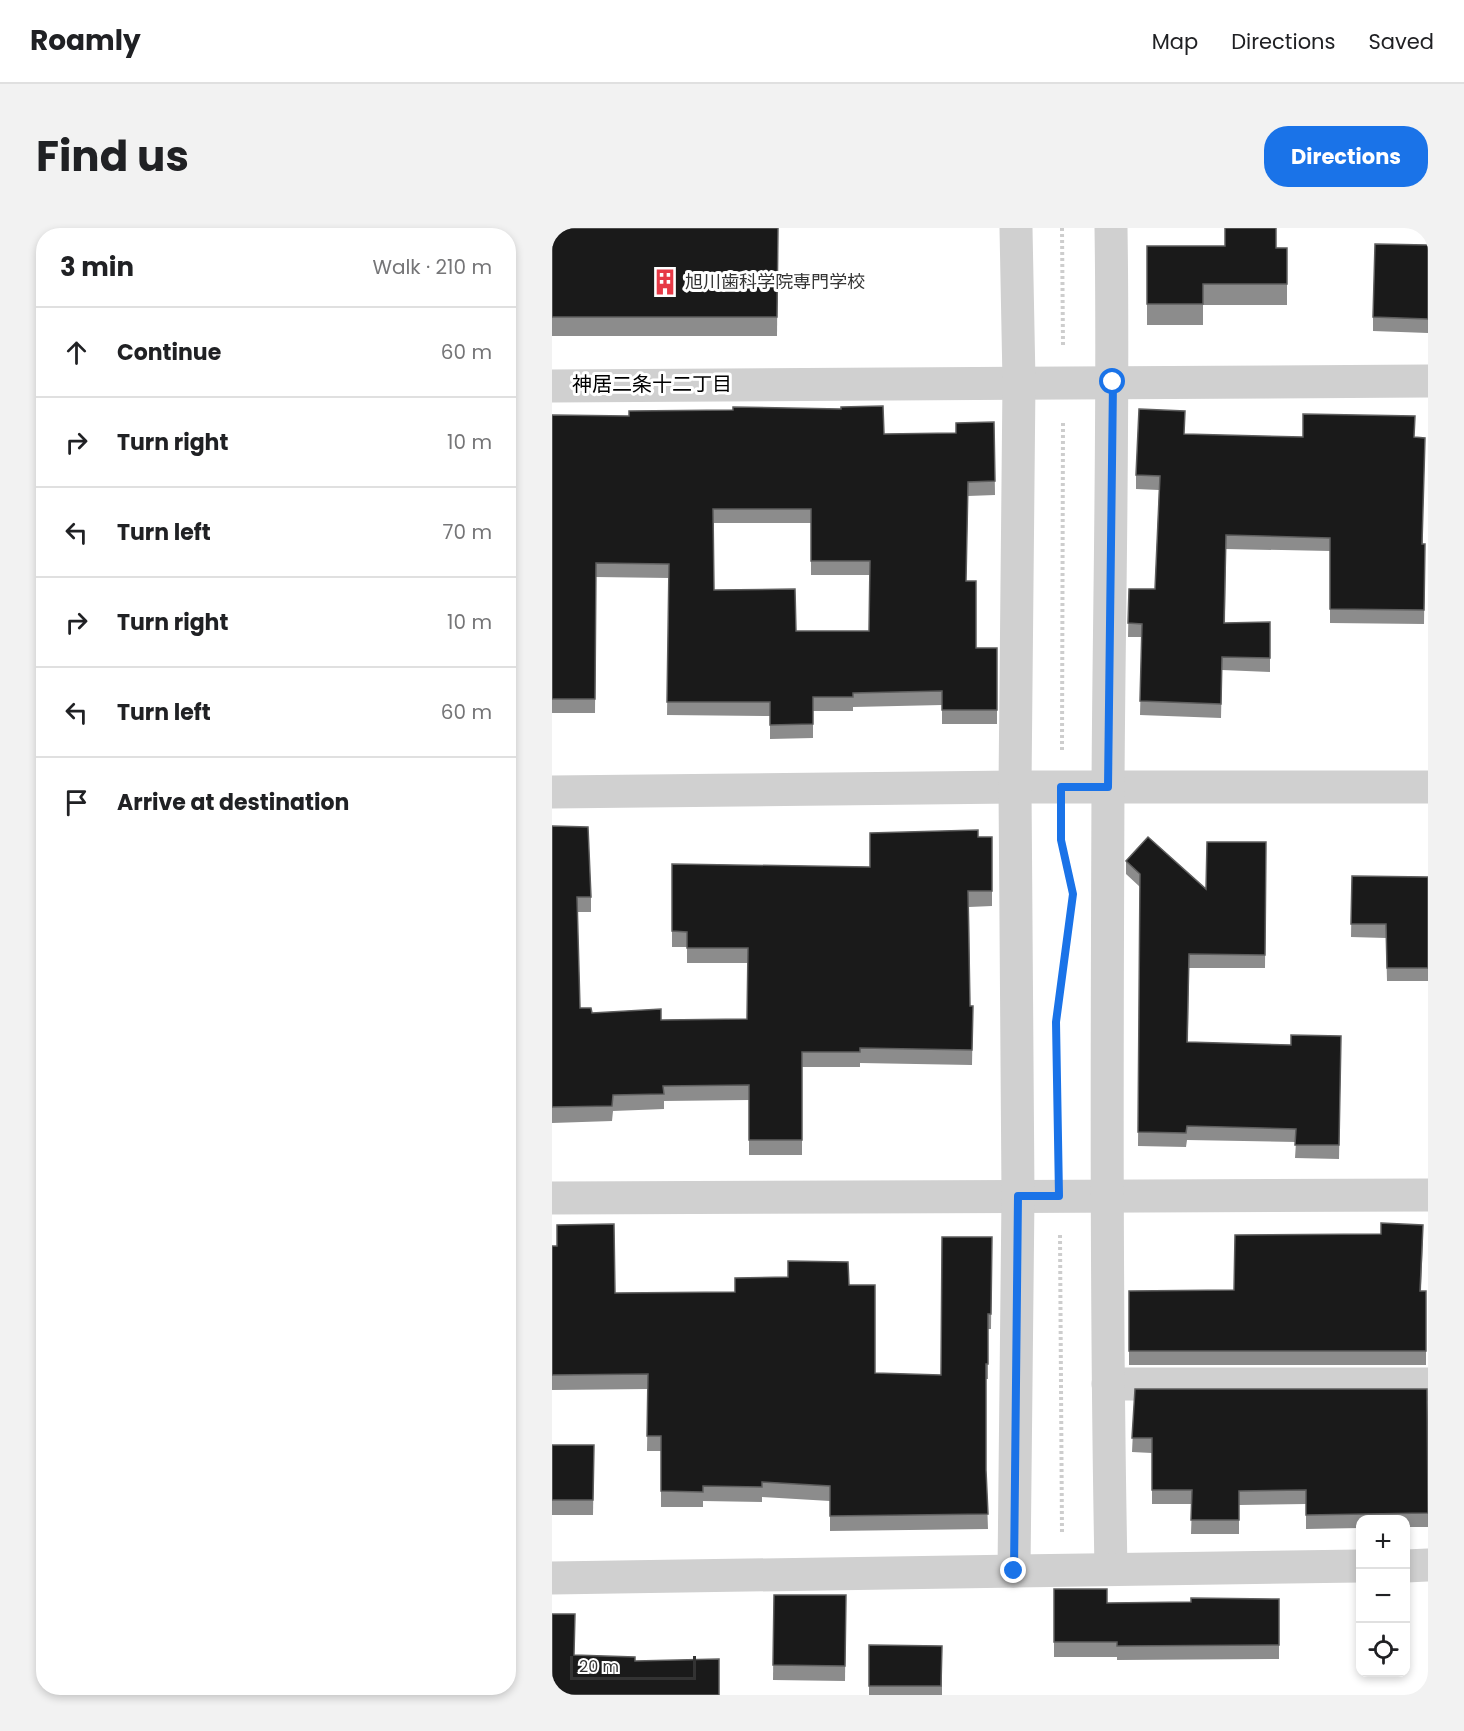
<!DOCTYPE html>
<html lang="en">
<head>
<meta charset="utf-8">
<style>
  body { margin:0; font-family:Poppins,"Noto Sans JP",sans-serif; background:#f2f2f2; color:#202124 }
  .controls { position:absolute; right:18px; bottom:18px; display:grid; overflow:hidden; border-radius:12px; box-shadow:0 3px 9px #0003 }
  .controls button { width:54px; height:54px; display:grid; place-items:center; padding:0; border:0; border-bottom:2px solid #e0e0e0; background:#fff; color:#202124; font:30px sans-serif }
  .scale { position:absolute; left:18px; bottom:15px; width:126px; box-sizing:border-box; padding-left:6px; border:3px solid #333; border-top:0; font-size:16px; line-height:21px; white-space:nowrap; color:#333; -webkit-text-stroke:4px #fff; paint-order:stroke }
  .stop { position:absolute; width:18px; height:18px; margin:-14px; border:4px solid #1a73e8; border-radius:50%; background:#fff }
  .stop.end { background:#1a73e8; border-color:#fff; box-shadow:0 2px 6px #0008 }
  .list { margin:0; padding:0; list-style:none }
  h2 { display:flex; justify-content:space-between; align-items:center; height:78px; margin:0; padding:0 24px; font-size:26px }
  h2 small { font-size:20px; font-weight:400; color:#757577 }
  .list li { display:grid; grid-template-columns:39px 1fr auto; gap:18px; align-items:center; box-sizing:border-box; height:90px; padding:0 24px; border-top:2px solid #e0e0e0 }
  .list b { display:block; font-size:22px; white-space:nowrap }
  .list em { font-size:20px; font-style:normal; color:#757577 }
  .icon { flex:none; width:33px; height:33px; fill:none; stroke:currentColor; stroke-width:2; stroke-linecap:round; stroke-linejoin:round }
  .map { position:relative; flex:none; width:876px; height:1467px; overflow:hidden; border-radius:24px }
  header { display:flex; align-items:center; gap:36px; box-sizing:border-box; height:84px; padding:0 30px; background:#fff; border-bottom:2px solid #e0e0e0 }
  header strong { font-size:28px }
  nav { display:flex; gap:33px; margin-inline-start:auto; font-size:21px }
  .intro { display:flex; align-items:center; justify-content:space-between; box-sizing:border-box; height:144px; padding:0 36px }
  h1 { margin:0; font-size:42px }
  .button { padding:15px 27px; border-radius:24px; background:#1a73e8; color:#fff; font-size:21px; font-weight:700 }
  main { display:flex; gap:36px; padding:0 36px }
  aside { flex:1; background:#fff; border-radius:24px; box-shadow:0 3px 9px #0003 }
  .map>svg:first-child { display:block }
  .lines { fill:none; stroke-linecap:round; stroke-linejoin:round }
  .path { stroke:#cdcdcd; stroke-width:4; stroke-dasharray:3 3; stroke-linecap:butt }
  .minor { stroke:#d0d0d0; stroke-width:33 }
  .wall { fill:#8c8c8c; fill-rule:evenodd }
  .building { fill:#1a1a1a; stroke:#5f5f5f; stroke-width:1.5; fill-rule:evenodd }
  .route { stroke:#1a73e8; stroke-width:8 }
  .labels { text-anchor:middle; stroke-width:6; stroke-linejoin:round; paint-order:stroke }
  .poi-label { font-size:18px; fill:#333; stroke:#fff; text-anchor:start }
  .neighbourhood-label { font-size:20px; fill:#000; stroke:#fff }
</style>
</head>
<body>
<header>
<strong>Roamly</strong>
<nav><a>Map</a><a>Directions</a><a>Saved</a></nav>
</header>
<div class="intro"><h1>Find us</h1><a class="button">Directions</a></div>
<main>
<aside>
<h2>3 min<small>Walk · 210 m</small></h2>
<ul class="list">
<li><svg class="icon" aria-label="ahead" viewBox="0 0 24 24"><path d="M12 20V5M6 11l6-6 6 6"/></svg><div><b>Continue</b></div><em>60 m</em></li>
<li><svg class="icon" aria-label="right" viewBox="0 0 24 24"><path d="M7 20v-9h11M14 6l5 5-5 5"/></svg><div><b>Turn right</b></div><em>10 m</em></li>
<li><svg class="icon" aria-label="left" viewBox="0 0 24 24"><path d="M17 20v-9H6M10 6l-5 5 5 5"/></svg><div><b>Turn left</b></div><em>70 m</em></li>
<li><svg class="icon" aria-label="right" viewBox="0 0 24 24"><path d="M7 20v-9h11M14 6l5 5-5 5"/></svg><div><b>Turn right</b></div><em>10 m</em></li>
<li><svg class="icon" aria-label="left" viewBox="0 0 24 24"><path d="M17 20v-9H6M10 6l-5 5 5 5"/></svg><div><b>Turn left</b></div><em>60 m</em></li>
<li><svg class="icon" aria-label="arrive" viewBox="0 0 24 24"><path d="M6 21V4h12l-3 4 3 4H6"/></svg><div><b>Arrive at destination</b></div></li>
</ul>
</aside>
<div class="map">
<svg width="876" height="1467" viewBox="0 0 876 1467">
  <rect width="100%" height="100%" fill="#fff"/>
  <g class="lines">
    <g class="path">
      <path d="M 510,0 L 511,117"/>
      <path d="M 510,522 L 511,194"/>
      <path d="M 509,596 L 509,612 L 515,639"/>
      <path d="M 506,778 L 514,714"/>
      <path d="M 508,1007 L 510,1306"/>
    </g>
    <g class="minor">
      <path d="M 0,158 L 876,153"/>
      <path d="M 0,564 L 463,559 L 876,559"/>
      <path d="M 0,970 L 876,967"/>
      <path d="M 556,1156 L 876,1156"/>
      <path d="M 854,1338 L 876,1337"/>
      <path d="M 559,1341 C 554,1081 555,820 556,559 C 557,373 562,187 559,0"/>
      <path d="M 462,1343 L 466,968 L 463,559 L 467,153 L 464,0"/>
      <path d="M 0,1350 L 808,1338"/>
    </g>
  </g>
  <g class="wall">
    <path d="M 0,0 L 226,0 L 225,108 L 0,108 Z"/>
    <path d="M 876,17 L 876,105 L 821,103 L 821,89 Z"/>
    <path d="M 595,18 L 673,18 L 735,20 L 735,77 L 651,77 L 651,97 L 595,97 Z"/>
    <path d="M 0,187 L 332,206 L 404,205 L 442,194 L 443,267 L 416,268 L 414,353 L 424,420 L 445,420 L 445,496 L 390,496 L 390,477 L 301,479 L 301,483 L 261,483 L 261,510 L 218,511 L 218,488 L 115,487 L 117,350 L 44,349 L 43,485 L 0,485 ZM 162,295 L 259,295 L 259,347 L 318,347 L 317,403 L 244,403 L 162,362 Z"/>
    <path d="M 751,209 L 863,209 L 871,316 L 873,316 L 872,396 L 778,395 L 778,323 L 674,321 L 673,395 L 718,394 L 718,444 L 670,442 L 669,490 L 588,487 L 590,409 L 576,409 L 577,361 L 603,361 L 607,262 L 584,261 L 584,247 Z"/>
    <path d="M 0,598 L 39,669 L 39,684 L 25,684 L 28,780 L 40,785 L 109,792 L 195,791 L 196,735 L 135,735 L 135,719 L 120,719 L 120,636 L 318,639 L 426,609 L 440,609 L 440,678 L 417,679 L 418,778 L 421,778 L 420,837 L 308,835 L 308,839 L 250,839 L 250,927 L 197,927 L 197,872 L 112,873 L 112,881 L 61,883 L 60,893 L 0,895 Z"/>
    <path d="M 714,614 L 713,740 L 637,740 L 636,814 L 739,817 L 789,808 L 787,931 L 743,930 L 744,914 L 635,912 L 634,919 L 586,918 L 588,659 L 574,646 L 574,633 L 654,661 Z"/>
    <path d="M 800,648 L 876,649 L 876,753 L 835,753 L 834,710 L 799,709 Z"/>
    <path d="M 440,1009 L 439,1101 L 436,1101 L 436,1151 L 434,1151 L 434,1243 L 436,1301 L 278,1303 L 278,1273 L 210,1269 L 210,1274 L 151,1273 L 151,1279 L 109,1279 L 109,1223 L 95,1223 L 96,1161 L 0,1162 L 0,1018 L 63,1065 L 183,1064 L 297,1057 L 323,1145 L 389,1147 Z"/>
    <path d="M 871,1011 L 869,1063 L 874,1063 L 874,1137 L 577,1137 L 577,1063 L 682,1062 Z"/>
    <path d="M 583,1161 L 876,1230 L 876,1299 L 854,1299 L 854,1292 L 808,1292 L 808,1300 L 754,1301 L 754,1276 L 687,1277 L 687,1306 L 639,1306 L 640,1276 L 600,1276 L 600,1225 L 580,1224 Z"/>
    <path d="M 0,1217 L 42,1217 L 41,1287 L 0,1287 Z"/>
    <path d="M 502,1361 L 555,1375 L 639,1374 L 727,1371 L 727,1431 L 565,1432 L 565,1429 L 502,1429 Z"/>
    <path d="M 222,1367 L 294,1367 L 293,1453 L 221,1452 Z"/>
    <path d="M 317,1417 L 390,1418 L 390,1467 L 317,1467 Z"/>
  </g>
  <g class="building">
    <path d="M 0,0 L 226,0 L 225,89 L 0,89 Z"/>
    <path d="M 673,0 L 724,0 L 724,20 L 735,20 L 735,56 L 651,56 L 651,76 L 595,76 L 595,18 L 673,18 Z"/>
    <path d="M 823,16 L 876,17 L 876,91 L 821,89 Z"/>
    <path d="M 331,178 L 332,206 L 404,205 L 404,195 L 442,194 L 443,253 L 416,254 L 414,353 L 424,353 L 424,420 L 445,420 L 445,482 L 390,482 L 390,463 L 301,465 L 301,469 L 261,469 L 261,496 L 218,497 L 218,474 L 115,474 L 117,336 L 44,335 L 43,471 L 0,471 L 0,187 L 77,188 L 77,183 L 181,182 L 181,179 L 289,181 L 289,179 ZM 161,281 L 259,281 L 259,333 L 318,333 L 317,403 L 244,403 L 243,361 L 162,362 Z"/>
    <path d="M 587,181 L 633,183 L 632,206 L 751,209 L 751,186 L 863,188 L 862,209 L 873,210 L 870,316 L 873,316 L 872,382 L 778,381 L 778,310 L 674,307 L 672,395 L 718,394 L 718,430 L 670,429 L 669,476 L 588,473 L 590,396 L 576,395 L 577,361 L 603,361 L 608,248 L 584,247 Z"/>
    <path d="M 0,598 L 36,599 L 39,669 L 25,669 L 28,780 L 39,780 L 40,785 L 109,781 L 109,792 L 195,791 L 196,720 L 135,720 L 135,704 L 120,703 L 120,636 L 318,639 L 318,605 L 426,602 L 426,609 L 440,609 L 440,663 L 416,663 L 418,778 L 421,778 L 420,822 L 308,820 L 308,824 L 250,824 L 250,912 L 197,912 L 197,857 L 111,858 L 112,866 L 61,867 L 60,878 L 0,879 Z"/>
    <path d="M 596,609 L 654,661 L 655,614 L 714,614 L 713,727 L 637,726 L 635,814 L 739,817 L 739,807 L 789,808 L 787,917 L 743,917 L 744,901 L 635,898 L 634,905 L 586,904 L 588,646 L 574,633 Z"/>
    <path d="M 800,648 L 876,649 L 876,740 L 835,740 L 834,696 L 799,696 Z"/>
    <path d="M 829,995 L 871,997 L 868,1063 L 874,1063 L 874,1123 L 577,1123 L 577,1063 L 682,1062 L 683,1007 L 829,1006 Z"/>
    <path d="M 62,996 L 63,1065 L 183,1064 L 183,1050 L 236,1049 L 236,1033 L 296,1034 L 297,1057 L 323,1057 L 323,1145 L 389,1147 L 390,1009 L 440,1009 L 439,1086 L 436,1086 L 436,1136 L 434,1136 L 434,1242 L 436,1286 L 278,1288 L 278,1258 L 210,1254 L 210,1259 L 151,1258 L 151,1264 L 109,1263 L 109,1208 L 95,1208 L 96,1146 L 0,1147 L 0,1018 L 5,1018 L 5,997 Z"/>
    <path d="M 583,1161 L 875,1161 L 876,1285 L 754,1287 L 754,1262 L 687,1263 L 687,1292 L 639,1292 L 640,1262 L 600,1262 L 600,1210 L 580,1210 Z"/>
    <path d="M 0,1217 L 42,1217 L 41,1272 L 0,1272 Z"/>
    <path d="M 502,1361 L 555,1361 L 555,1375 L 639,1374 L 639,1370 L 727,1371 L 727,1417 L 565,1418 L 565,1414 L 502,1414 Z"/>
    <path d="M 222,1367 L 294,1367 L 293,1438 L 221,1437 Z"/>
    <path d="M 0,1386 L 23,1386 L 22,1427 L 83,1429 L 83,1433 L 167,1431 L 167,1467 L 0,1467 Z"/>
    <path d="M 317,1417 L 390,1418 L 389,1458 L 317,1458 Z"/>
  </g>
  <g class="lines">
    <path class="route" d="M 462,1343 L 466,968 L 507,968 L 504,794 L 521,666 L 509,612 L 509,559 L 556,559 L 561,154"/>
  </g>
  <defs>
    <g id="building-bare" transform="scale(2.07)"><path d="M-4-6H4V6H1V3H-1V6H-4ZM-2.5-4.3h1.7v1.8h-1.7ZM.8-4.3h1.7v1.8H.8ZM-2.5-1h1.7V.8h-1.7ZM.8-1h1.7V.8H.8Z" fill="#e63946" stroke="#fff" stroke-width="2.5" paint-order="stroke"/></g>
  </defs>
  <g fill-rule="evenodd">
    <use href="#building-bare" x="113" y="54"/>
  </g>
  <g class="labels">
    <g class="poi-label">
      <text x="133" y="60">旭川歯科学院専門学校</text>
    </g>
    <g class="neighbourhood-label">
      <text x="100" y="163">神居二条十二丁目</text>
    </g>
  </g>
</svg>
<div class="controls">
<button>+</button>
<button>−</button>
<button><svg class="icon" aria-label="locate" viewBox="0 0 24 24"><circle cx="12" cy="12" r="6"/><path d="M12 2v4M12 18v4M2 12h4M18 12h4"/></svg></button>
</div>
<div class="scale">20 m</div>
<div class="stop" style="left:561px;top:154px"></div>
<div class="stop end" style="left:462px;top:1343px"></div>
</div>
</main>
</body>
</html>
